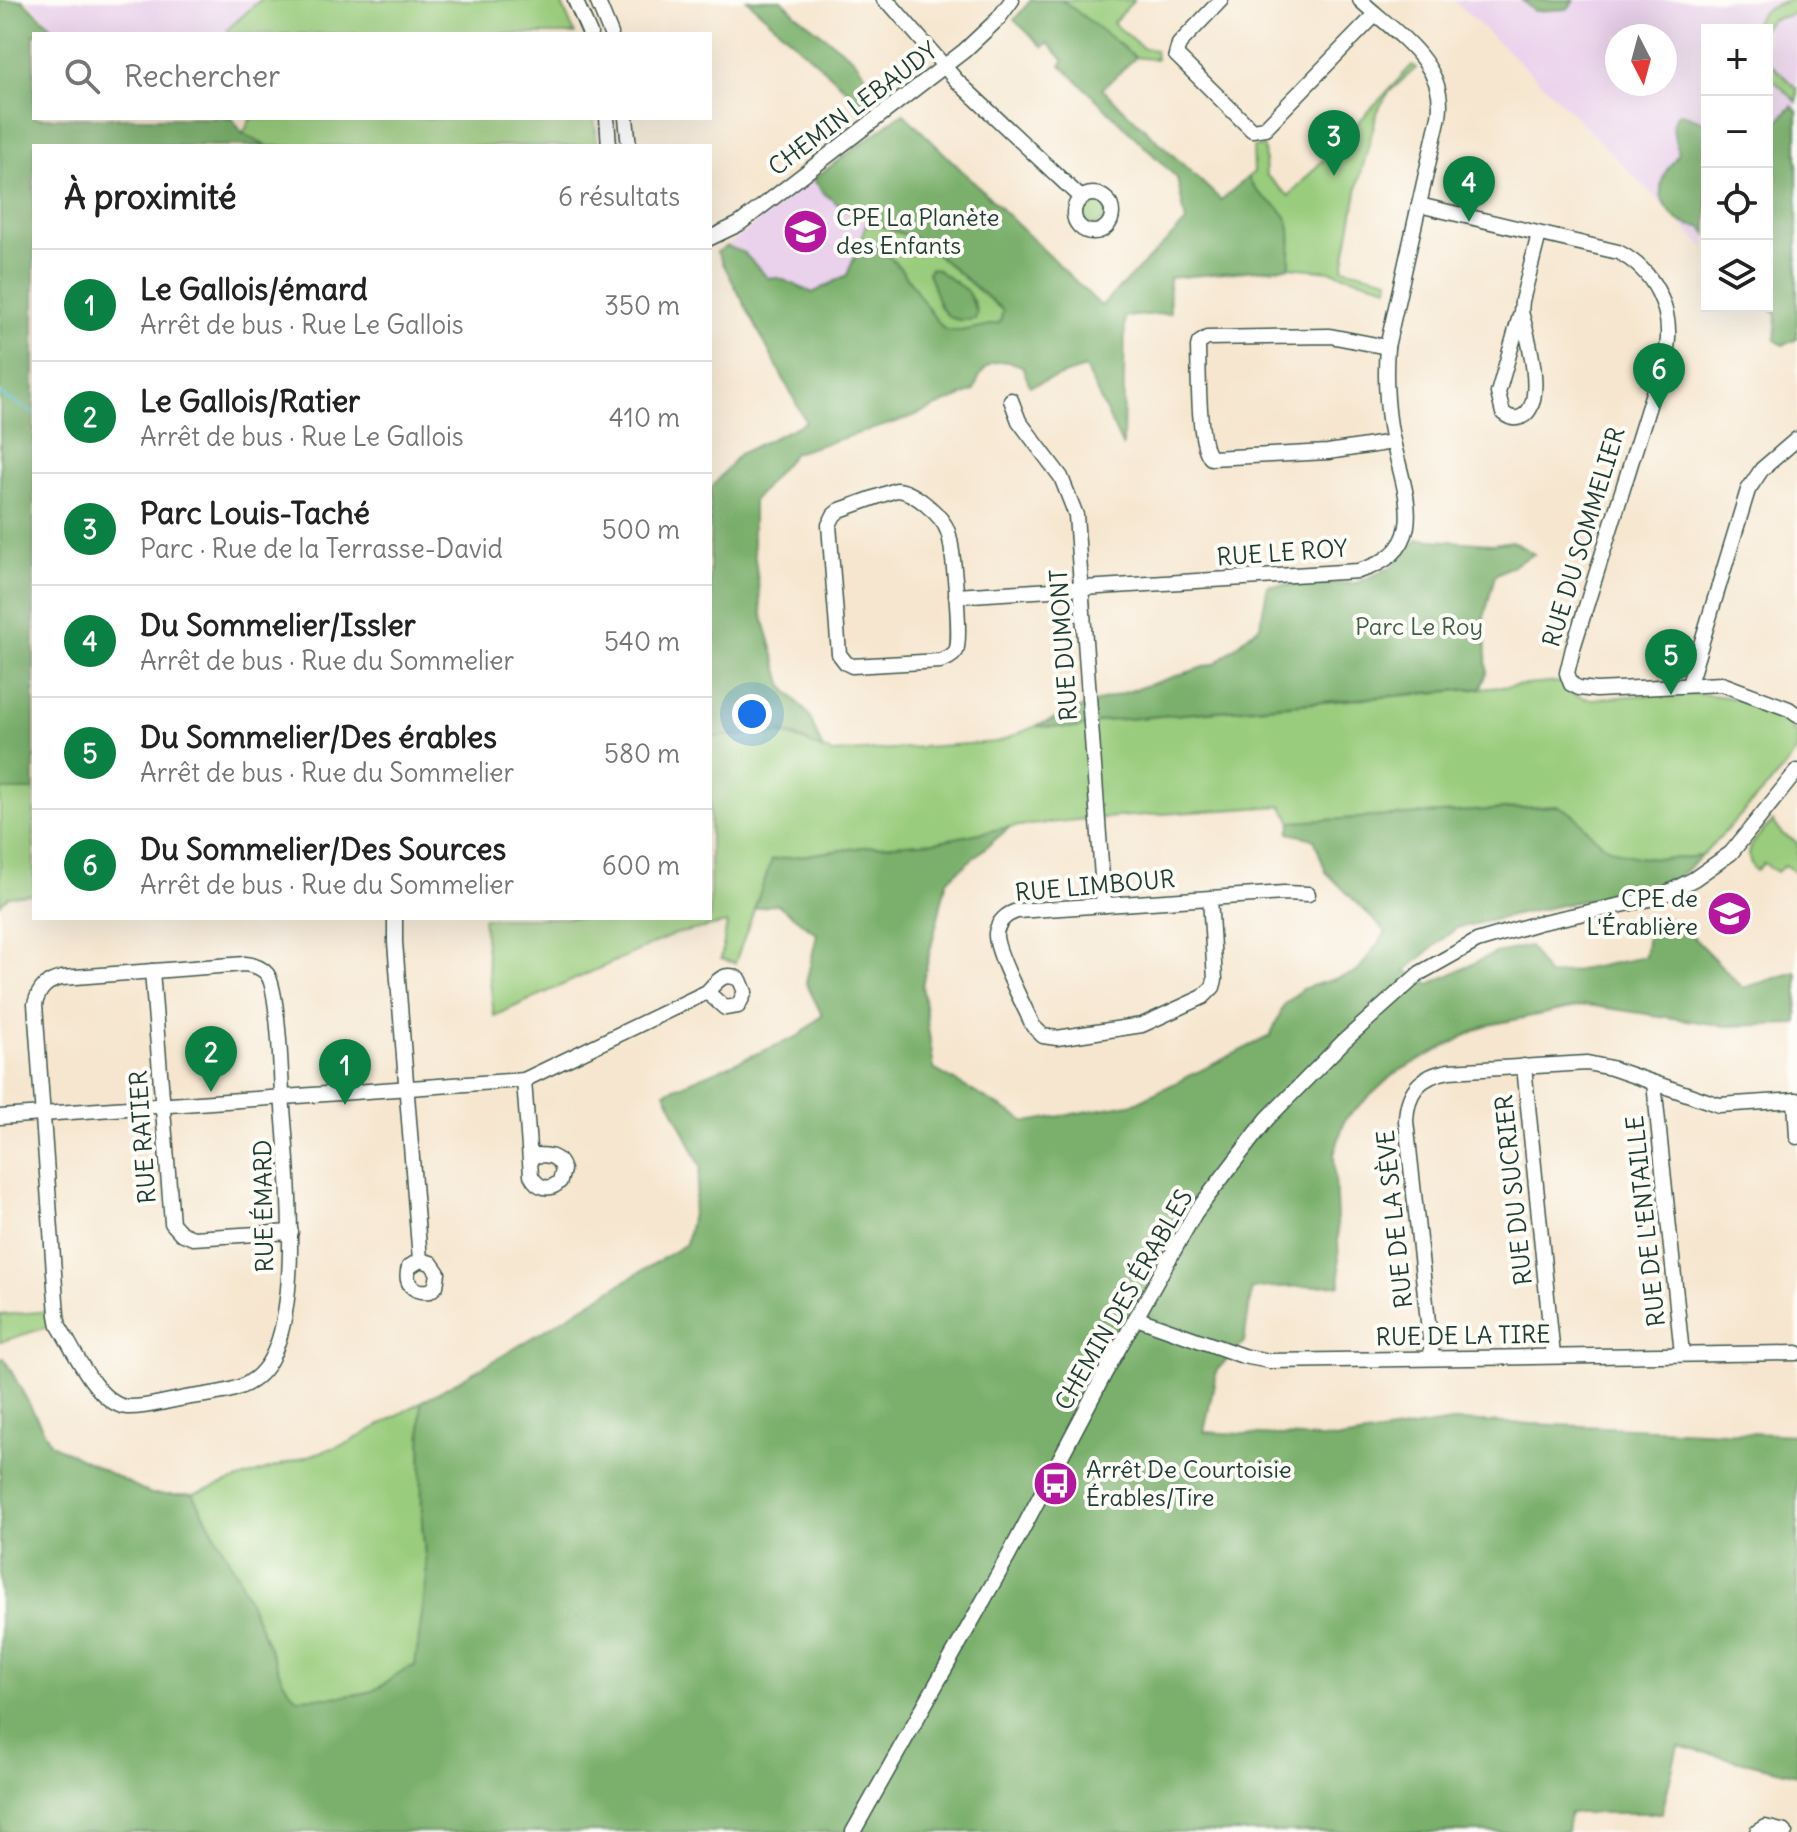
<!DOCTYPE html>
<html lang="fr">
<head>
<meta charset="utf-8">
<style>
  body { margin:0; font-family:Delius,sans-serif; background:#f2f2f2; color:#222 }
  .controls { position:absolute; right:24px; top:24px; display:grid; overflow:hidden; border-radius:0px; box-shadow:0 8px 32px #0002 }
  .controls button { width:72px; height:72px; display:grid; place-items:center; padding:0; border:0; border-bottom:2px solid #e0e0e0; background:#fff; color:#222; font:40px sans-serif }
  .compass { position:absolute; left:1605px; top:24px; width:72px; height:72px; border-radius:50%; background:#fff; box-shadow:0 8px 32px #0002; rotate:174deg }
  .you { position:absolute; left:752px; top:714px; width:28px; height:28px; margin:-20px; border:6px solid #fff; border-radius:50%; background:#1a73e8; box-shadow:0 0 0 12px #1a73e833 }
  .badge { display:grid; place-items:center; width:52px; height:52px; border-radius:50%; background:#0b8043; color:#fff; font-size:26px; font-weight:700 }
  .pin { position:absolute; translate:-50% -66px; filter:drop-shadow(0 2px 4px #0008) }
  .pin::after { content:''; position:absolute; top:42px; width:28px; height:24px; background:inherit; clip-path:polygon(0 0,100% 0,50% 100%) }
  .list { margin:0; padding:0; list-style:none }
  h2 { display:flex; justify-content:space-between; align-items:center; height:104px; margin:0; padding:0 32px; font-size:34px }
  h2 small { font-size:26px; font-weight:400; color:#767676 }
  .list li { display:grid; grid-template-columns:52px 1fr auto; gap:24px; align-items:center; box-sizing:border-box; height:112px; padding:0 32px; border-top:2px solid #e0e0e0 }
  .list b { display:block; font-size:30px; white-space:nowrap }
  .list p { margin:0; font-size:26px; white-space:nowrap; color:#767676 }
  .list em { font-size:26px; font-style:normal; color:#767676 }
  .icon { flex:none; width:44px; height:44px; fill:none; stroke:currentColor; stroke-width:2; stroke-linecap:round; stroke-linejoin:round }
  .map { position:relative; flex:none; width:1797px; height:1832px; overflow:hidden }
  .search { position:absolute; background:#fff; box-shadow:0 8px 32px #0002; left:32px; top:32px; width:680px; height:88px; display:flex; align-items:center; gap:20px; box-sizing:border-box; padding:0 28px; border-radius:0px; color:#767676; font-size:30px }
  .panel { position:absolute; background:#fff; box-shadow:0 8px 32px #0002; left:32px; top:144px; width:680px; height:776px; border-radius:0px }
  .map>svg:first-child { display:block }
  .built { fill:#ead1ec; fill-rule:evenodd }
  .green { fill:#99cc7c; stroke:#5c8458; stroke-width:2; fill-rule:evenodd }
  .forest { fill:#7ab06c; stroke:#4c7650; stroke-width:2 }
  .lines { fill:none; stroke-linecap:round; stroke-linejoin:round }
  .stream { stroke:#52bfca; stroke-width:3 }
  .minor-casing { stroke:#3f564b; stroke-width:17 }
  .minor { stroke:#fff; stroke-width:14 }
  .labels { text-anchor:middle; stroke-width:8; stroke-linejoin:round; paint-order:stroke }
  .street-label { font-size:24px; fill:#1f3d34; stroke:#fdfcf7 }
  .poi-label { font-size:24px; fill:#1f3d34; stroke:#fdfcf7; text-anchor:start }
  .park-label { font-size:24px; fill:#3e6146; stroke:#fdfcf7 }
</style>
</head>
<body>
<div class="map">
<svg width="1797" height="1832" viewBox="0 0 1797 1832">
  <rect width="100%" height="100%" fill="#fdfcf7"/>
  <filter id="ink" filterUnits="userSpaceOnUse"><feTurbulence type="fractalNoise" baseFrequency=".0125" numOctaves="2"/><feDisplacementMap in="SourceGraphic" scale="16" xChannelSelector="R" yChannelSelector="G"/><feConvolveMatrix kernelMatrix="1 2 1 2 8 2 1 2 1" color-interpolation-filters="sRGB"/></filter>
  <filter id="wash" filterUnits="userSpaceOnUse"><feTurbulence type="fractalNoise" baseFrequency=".006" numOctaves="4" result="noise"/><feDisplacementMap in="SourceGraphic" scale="32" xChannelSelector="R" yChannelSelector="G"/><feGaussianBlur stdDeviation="1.8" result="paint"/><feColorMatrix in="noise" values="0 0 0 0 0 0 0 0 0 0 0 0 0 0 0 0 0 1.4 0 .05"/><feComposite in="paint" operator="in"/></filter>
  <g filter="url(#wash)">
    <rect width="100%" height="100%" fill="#f6e6cf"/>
    <!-- built -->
    <g class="built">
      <polygon points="27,0 260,0 228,30 230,34 61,34"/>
      <path d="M 1453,0 L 1797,0 L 1797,251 L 1767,270 L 1767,30 L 1707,30 L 1707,250 L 1546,87 ZM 1617,36 L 1665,36 L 1665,84 L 1617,84 Z"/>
      <polygon points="813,179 825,194 845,210 867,221 847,275 813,293 779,278 768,278 744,253 727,246"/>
    </g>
    <!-- green -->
    <g class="green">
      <polygon points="260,0 560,0 575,34 230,34 227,30"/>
      <path d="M 1060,0 L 1134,0 L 1113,23 L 1143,48 L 1155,50 L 1156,59 C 1150,58 1143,59 1137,57 C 1119,53 1081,11 1060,0 Z"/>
      <path d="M 1788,0 L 1797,0 L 1797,13 L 1771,20 L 1762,30 L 1752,30 C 1758,8 1773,8 1788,0 Z"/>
      <polygon points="1767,60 1797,89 1797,102 1767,74"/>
      <path d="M 1412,65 L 1416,68 L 1389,92 L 1378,110 L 1359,181 L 1343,268 L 1389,279 L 1388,287 L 1330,271 L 1290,267 C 1289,254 1293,233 1288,221 C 1280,203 1256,199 1248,177 L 1254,172 L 1253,147 L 1264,147 L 1266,175 L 1289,196 Z"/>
      <polygon points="251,118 594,118 597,146 266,146 243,134"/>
      <circle cx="1093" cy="212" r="13"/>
      <path d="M 867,221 L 920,241 L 1003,311 L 1000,323 L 961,331 L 945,330 C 914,298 907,256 861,242 ZM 936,269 C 951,281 982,294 975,319 L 938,305 L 938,294 L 928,273 Z"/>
      <path d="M 1560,682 C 1568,694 1576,697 1591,699 C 1658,695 1737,681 1794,725 L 1792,731 L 1797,733 L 1797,750 L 1782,771 L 1702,856 C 1670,859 1633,863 1604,845 C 1586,833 1579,813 1557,806 L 1292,822 L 1282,806 L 1087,819 L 1010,827 L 935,842 L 863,847 L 772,860 L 735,963 L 721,959 L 727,923 L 675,934 L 494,1016 L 483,918 L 710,918 L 710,737 L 781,733 L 833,753 L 998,742 L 1036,726 L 1077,728 L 1103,721 Z"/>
      <polygon points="0,790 34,790 34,894 9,896 0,904"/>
      <path d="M 1773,821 L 1782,834 L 1797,842 L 1797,873 L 1784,865 L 1777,872 L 1764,863 L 1756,871 C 1738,852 1759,835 1773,821 Z"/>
      <polygon points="52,1311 54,1325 0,1342 0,1315"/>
      <path d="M 421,1402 L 422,1523 L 427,1577 L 416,1666 C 398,1669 388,1685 372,1691 C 349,1698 320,1697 296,1698 L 283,1681 L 238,1576 L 193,1494 L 348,1443 Z"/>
    </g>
    <!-- forest -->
    <g class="forest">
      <polygon points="0,0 22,0 60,34 34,34 34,118 232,118 243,134 266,146 34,146 34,790 0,790"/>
      <polygon points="747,0 782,0 796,14 854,59 880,95 865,106"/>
      <path d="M 1031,0 L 1060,0 L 1066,3 L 1136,57 L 1102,89 L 1221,200 L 1248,177 C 1256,199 1280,202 1288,221 C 1293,233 1289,254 1290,267 L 1169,278 L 1170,313 L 1125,317 L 1123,447 L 1085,368 L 1030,386 L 1022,366 C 995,355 982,364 974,391 L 906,419 L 794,453 L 753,501 L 753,542 L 762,614 L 783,686 L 809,715 L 823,750 L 794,736 L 781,733 L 710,737 L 710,666 L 715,634 L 710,625 L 710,489 L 739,454 L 806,422 L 717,252 L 727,246 L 744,253 L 768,278 L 779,278 L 813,293 L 847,275 L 861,242 C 907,256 914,298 945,330 L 961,331 L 1000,323 L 1003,310 L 921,241 L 845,210 L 825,194 L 813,179 L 903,113 L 1101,306 L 1186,222 L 1177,178 L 1061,65 L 1064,61 L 1048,43 L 1043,47 L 1014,20 Z"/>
      <polygon points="1522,0 1574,0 1568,9 1534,11"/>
      <polygon points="1792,106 1797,111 1797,339 1783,345 1775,340 1777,314 1767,306 1767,123 1777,122"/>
      <path d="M 1679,113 L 1707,123 L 1707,234 L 1702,227 C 1675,226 1653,203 1664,175 C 1667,168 1674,161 1678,154 C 1676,140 1668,123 1679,113 Z"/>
      <path d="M 930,268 L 936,269 L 967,291 L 977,312 L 975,319 C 937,326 940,299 928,273 Z"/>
      <polygon points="1418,539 1493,544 1512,541 1534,554 1495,575 1484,618 1487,672 1481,688 1103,721 1077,728 1036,726 1102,700 1216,663 1260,626 1268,585 1356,583 1392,567"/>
      <path d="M 1557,806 C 1579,813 1586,833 1604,845 C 1633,863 1670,859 1702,856 L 1677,878 L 1649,892 L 1580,901 L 1456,928 L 1405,971 L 1430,984 L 1496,953 L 1529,946 L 1548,976 L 1645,957 L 1649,924 L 1668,918 L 1686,930 L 1743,988 L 1795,972 L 1797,974 L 1797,1024 L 1726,1026 L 1587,1005 L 1484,1026 L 1395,1073 L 1345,1119 L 1334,1155 L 1340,1285 L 1252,1288 L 1244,1342 L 1217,1370 L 1204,1432 L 1340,1439 L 1458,1421 L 1797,1435 L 1797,1775 L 1678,1746 L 1662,1813 L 1570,1813 L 1567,1832 L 0,1832 L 0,1359 L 4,1358 L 51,1444 L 151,1494 L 193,1494 L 238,1576 L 283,1681 L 296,1698 C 320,1697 349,1698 372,1691 C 388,1685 398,1669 415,1666 L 427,1577 L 422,1523 L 421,1402 L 502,1356 L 686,1244 L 701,1167 L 665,1092 L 799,1036 L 822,1015 L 806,983 L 817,934 L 777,904 L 754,909 L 772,860 L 863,847 L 935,842 L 1010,827 L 947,880 L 922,985 L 934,1069 L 1027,1122 L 1135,1103 L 1270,1036 L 1284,1005 L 1302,989 L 1357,972 L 1386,932 L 1326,872 L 1314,839 L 1289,833 L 1292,822 Z"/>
    </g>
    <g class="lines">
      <!-- stream -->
      <polyline class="stream" points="0,394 34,413"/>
    </g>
  </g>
  <g filter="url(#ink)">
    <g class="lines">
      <defs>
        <g id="minor">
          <polyline points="575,0 590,34"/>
          <polyline points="597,0 611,34"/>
          <polyline points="884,0 893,7 957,81 1081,198"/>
          <polyline points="1221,0 1179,44 1176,55 1252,130 1265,128 1375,15"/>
          <polyline points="607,118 609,146"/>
          <polyline points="626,118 629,146"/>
          <circle cx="1093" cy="213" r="19"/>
          <path d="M 1419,205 L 1618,252 C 1654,270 1673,309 1667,348 L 1573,648 L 1567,673 L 1571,684 L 1579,688 L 1596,690 L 1722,684 L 1789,709 L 1797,715"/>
          <polyline points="710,238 739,224 964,51 998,19 1012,0"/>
          <path d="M 1521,312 C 1527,333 1548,405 1521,417 C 1514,420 1508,417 1503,413 L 1498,393 L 1521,312 L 1522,301 L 1539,234"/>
          <path d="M 1387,347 L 1330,336 L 1207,338 L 1199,343 L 1198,347 C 1199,368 1197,446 1211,458 L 1328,452 L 1393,442"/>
          <polyline points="1011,400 1019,421 1061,477 1076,515 1104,905"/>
          <path d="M 896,490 C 913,490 943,516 948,532 C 953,546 962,639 956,651 C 952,657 946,659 940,661 L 852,666 L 846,663 L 839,654 L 829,525 L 834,515 L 840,510 Z"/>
          <path d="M 956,596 L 1358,571 C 1439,549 1399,483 1390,426 C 1386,400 1385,373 1387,347 L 1439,116 C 1448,64 1394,32 1360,0"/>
          <polyline points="1689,684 1748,490 1762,469 1797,439"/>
          <path d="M 1210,898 L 1215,980 L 1213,987 L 1203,997 L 1142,1025 L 1057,1038 L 1043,1036 L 1033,1026 C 1025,1007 994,950 996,933 C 998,921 1007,914 1017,911 L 1284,893 L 1308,894"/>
          <path d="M 395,918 L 395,942 L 420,1260 L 409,1267 C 404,1284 413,1293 430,1291 L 436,1286 L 438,1273 L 431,1263 L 420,1260"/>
          <path d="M 245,964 C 254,965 261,967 267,974 C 278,988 281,1072 282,1094 C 286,1157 307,1327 260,1374 C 241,1394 206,1394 180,1399 C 163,1402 144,1408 127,1407 C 97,1404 74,1350 59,1326 L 57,1315 L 35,1004 C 39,988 47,981 62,978 Z"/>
          <polyline points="152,971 172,1223 181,1233 193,1238 291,1232"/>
          <polyline points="1524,1066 1553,1356"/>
          <path d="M 524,1080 L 531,1175 C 537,1188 550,1192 560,1181 L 563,1170 C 558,1153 545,1155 530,1155"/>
          <polyline points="1654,1083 1682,1354"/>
          <polyline points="1795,1100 1797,1137"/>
          <path d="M 0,1117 L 524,1080 L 707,992 L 725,1008 L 738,1006 L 745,992 L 740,980 C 725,970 717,981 707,992"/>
          <polyline points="1136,1318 1243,1356 1270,1361 1797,1353"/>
          <path d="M 1432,1358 L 1406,1121 C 1407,1091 1420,1076 1449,1071 L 1587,1063 L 1611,1068 L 1719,1105 L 1797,1100"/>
          <polyline points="853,1832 1009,1555 1105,1373 1195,1213 1267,1119 1344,1041 1420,973 1477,941 1538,923 1659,897 1694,879 1731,853 1797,771"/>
          <polyline points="1757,1832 1765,1827 1785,1832"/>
        </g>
      </defs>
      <!-- minor casing -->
      <use href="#minor" class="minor-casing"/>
      <!-- minor -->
      <use href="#minor" class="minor"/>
    </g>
  </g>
  <!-- icons -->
  <defs>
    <symbol id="school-disc" viewBox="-11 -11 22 22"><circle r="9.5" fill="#b5179e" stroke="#fdfcf7"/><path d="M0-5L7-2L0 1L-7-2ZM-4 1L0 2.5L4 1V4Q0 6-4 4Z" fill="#fff"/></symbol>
    <symbol id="bus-disc" viewBox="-11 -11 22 22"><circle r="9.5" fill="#b5179e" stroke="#fdfcf7"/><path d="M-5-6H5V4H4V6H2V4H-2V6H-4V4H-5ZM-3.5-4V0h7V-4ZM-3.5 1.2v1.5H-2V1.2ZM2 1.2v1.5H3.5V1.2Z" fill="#fff"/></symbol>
  </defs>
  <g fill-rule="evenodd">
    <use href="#school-disc" x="780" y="206" width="51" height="51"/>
    <use href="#school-disc" x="1704" y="888" width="51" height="51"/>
    <use href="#bus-disc" x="1030" y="1458" width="51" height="51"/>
  </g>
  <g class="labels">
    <!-- street labels -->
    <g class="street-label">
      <text transform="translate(853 109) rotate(-37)" y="8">CHEMIN LEBAUDY</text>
      <text transform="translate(1584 537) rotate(-73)" y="8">RUE DU SOMMELIER</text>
      <text transform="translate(1282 553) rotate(-4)" y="8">RUE LE ROY</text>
      <text transform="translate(1064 645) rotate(-94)" y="8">RUE DUMONT</text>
      <text transform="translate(1095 886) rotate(-5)" y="8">RUE LIMBOUR</text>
      <text transform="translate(143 1137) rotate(-94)" y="8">RUE RATIER</text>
      <text transform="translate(1514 1190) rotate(-96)" y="8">RUE DU SUCRIER</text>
      <text transform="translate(264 1206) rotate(-91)" y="8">RUE ÉMARD</text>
      <text transform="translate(1395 1219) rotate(-96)" y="8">RUE DE LA SÈVE</text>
      <text transform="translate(1646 1221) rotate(-96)" y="8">RUE DE L'ENTAILLE</text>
      <text transform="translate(1124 1300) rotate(-60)" y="8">CHEMIN DES ÉRABLES</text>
      <text transform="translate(1463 1336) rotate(-1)" y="8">RUE DE LA TIRE</text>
    </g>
    <!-- poi labels -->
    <g class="poi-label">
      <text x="836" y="226">CPE La Planète<tspan x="836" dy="28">des Enfants</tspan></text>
      <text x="1698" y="907" text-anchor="end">CPE de<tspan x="1698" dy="28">L'Érablière</tspan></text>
      <text x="1086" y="1478">Arrêt De Courtoisie<tspan x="1086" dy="28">Érables/Tire</tspan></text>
    </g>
    <!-- park labels -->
    <g class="park-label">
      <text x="1419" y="635">Parc Le Roy</text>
    </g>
  </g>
</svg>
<div class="controls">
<button>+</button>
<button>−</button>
<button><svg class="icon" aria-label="locate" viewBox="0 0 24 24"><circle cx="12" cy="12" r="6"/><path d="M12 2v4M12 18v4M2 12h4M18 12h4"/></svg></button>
<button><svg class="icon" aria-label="layers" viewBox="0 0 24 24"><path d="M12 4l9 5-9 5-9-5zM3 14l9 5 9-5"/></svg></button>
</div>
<svg class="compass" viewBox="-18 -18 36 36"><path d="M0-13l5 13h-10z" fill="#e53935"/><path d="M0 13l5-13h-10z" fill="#767676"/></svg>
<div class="you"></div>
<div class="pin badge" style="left:345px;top:1105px">1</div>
<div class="pin badge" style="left:211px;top:1092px">2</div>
<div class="pin badge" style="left:1334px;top:176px">3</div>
<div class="pin badge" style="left:1469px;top:222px">4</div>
<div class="pin badge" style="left:1671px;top:695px">5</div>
<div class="pin badge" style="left:1659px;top:409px">6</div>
<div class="search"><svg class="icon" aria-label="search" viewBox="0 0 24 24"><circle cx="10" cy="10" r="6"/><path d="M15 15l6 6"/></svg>Rechercher</div>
<section class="panel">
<h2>À proximité<small>6 résultats</small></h2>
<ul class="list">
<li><span class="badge">1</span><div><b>Le Gallois/émard</b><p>Arrêt de bus · Rue Le Gallois</p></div><em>350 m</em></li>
<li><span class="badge">2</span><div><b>Le Gallois/Ratier</b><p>Arrêt de bus · Rue Le Gallois</p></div><em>410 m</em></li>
<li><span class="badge">3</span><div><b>Parc Louis-Taché</b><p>Parc · Rue de la Terrasse-David</p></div><em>500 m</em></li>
<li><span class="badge">4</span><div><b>Du Sommelier/Issler</b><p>Arrêt de bus · Rue du Sommelier</p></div><em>540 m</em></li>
<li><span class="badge">5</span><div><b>Du Sommelier/Des érables</b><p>Arrêt de bus · Rue du Sommelier</p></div><em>580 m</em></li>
<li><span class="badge">6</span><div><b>Du Sommelier/Des Sources</b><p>Arrêt de bus · Rue du Sommelier</p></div><em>600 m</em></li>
</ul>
</section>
</div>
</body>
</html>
